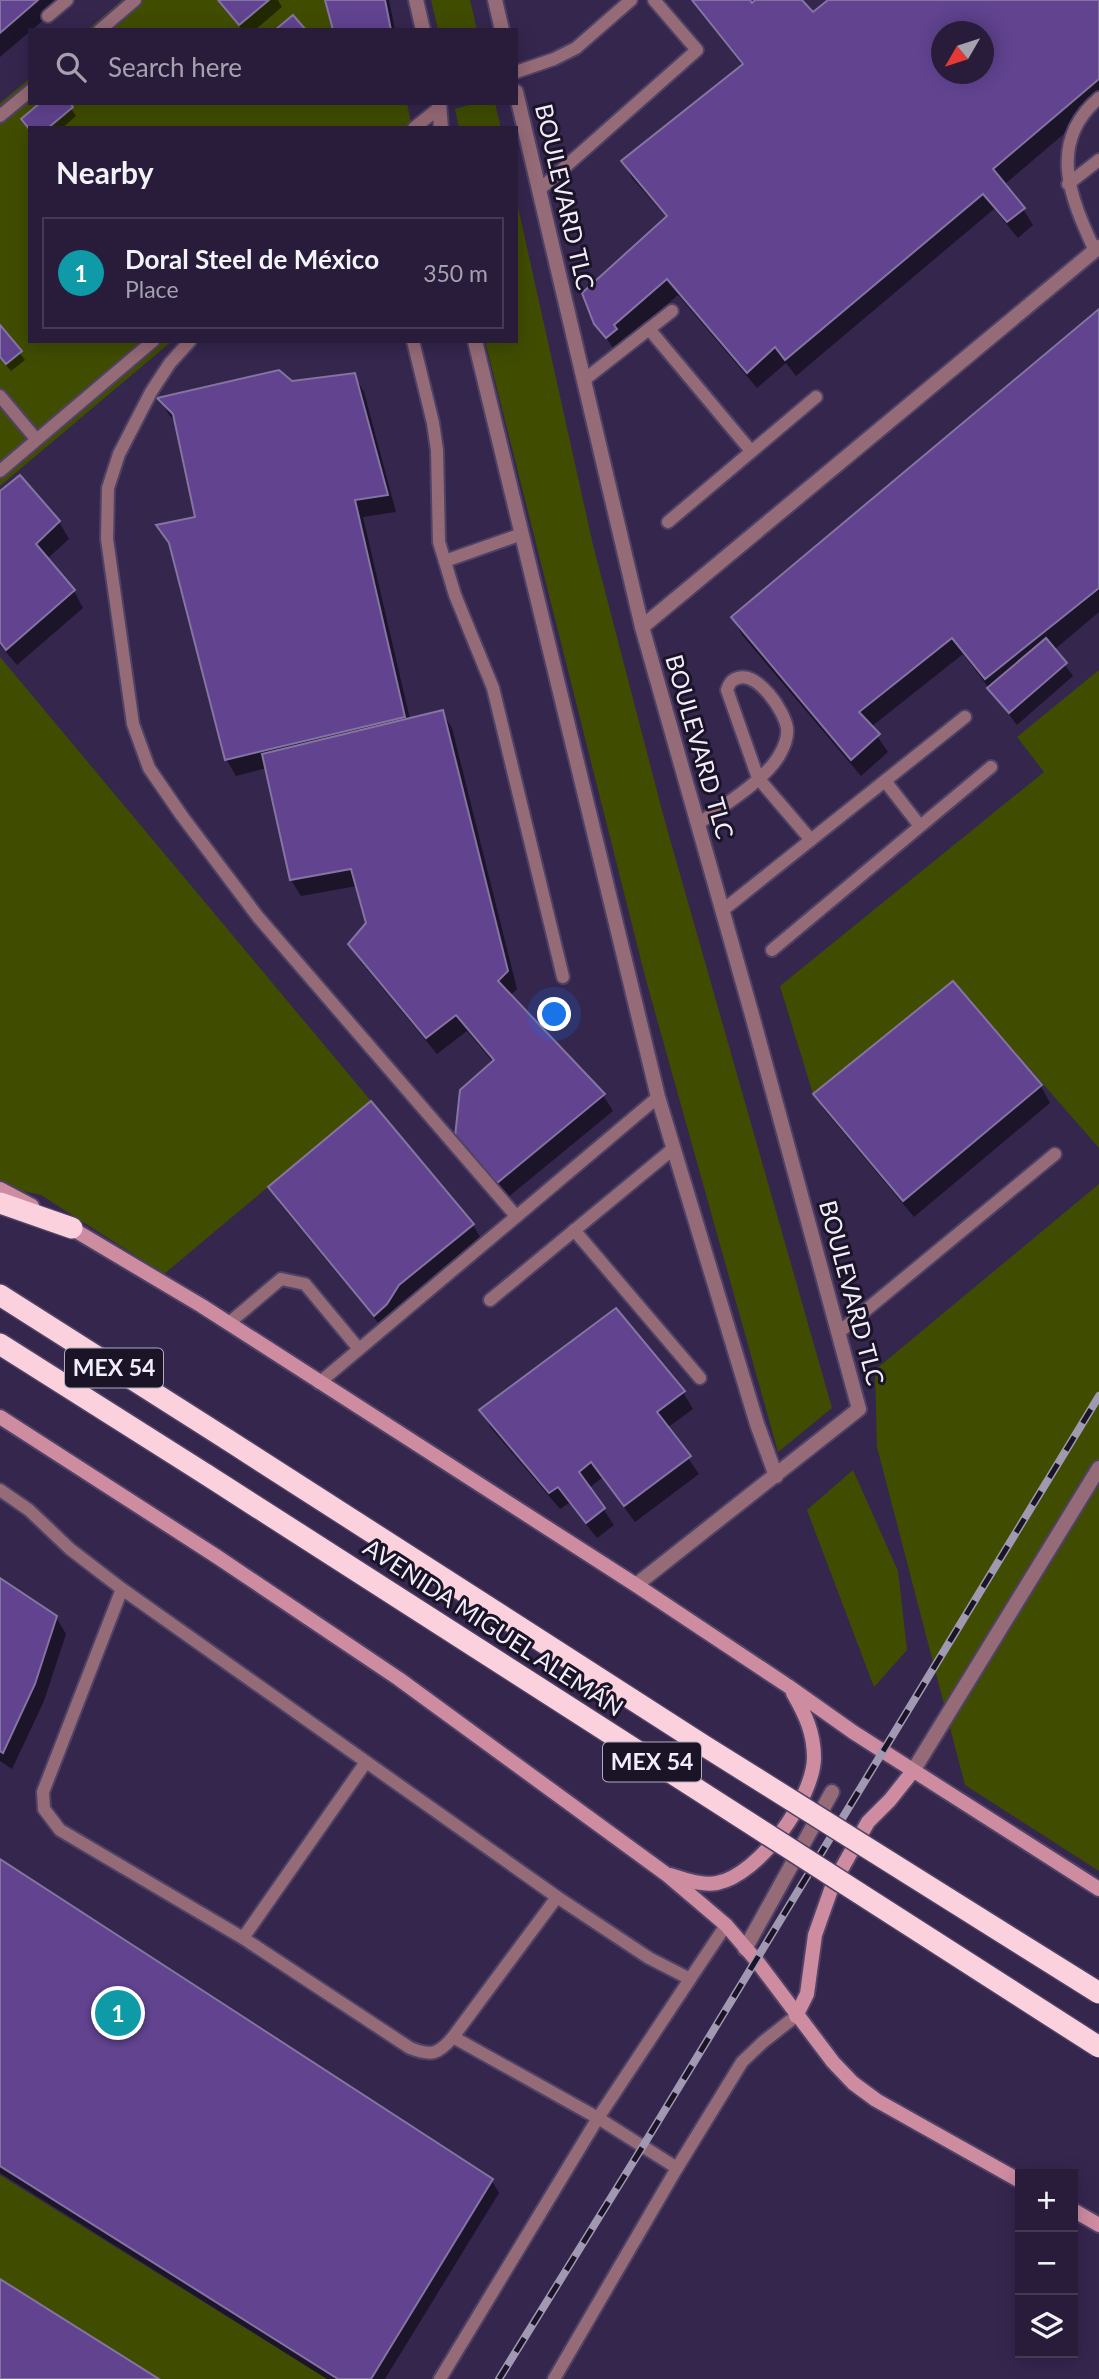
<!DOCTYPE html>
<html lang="en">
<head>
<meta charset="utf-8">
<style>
  body { margin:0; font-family:Lato,sans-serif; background:#342945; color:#f1f3f6 }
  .controls { position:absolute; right:21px; bottom:21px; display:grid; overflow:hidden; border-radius:0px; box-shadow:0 4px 18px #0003 }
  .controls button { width:63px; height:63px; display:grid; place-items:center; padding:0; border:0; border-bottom:2px solid #443a54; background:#281c3a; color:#f1f3f6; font:35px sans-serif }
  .compass { position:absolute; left:931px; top:21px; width:63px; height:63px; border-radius:50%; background:#281c3a; box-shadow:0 4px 18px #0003; rotate:231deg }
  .you { position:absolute; left:555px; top:1015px; width:24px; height:24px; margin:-18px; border:5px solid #fff; border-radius:50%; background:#1a73e8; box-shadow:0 0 0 10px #1a73e833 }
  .badge { display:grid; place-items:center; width:46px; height:46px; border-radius:50%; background:#aac718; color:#fff; font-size:23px; font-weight:700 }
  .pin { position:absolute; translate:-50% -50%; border:4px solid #fff; box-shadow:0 2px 7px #0006 }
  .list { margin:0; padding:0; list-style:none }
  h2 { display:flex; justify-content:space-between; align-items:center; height:91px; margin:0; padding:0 28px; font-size:30px }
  h2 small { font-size:23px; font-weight:400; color:#a5a1af }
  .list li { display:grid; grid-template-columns:46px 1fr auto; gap:21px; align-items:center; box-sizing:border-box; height:112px; margin:0 14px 14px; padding:0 14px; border:2px solid #443a54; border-radius:0px }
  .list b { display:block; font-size:26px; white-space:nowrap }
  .list p { margin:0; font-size:23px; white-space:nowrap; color:#a5a1af }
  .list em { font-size:23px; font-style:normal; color:#a5a1af }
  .icon { flex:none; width:38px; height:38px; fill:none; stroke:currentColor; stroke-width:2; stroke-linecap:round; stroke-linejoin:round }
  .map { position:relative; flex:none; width:1099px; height:2379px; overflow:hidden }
  .search { position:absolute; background:#281c3a; box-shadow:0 4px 18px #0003; left:28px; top:28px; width:490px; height:77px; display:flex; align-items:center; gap:18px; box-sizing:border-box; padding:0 24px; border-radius:0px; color:#a5a1af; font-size:26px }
  .panel { position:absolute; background:#281c3a; box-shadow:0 4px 18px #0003; left:28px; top:126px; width:490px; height:217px; border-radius:0px }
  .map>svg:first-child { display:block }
  .green { fill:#404d00 }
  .shadow { fill:#0007; fill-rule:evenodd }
  .building { fill:#614390; stroke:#8474a2; stroke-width:2; fill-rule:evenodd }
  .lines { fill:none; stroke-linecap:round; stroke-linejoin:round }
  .lane-casing { stroke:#4f4266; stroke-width:16 }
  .street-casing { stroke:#4f4266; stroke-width:18 }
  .secondary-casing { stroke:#4f4266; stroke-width:18 }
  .highway-casing { stroke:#4f4266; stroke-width:24 }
  .lane { stroke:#956b77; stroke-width:12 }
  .street { stroke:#956b77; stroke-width:14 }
  .secondary { stroke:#ce8ca0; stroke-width:14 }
  .highway { stroke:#fbd1dd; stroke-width:21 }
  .rail-casing { stroke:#a198b2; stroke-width:8 }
  .rail { stroke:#1a1426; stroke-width:5; stroke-dasharray:16; stroke-linecap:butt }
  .highway-bridge-casing { stroke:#4f4266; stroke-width:24; stroke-linecap:butt }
  .highway-bridge { stroke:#fbd1dd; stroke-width:21 }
  .labels { text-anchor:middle; stroke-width:6; stroke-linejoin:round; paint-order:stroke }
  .shield { fill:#1a1426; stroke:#b0acbc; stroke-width:2 }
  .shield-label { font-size:23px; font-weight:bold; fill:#f1edfc }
  .street-label { font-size:24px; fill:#f1edfc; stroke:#1a1426 }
</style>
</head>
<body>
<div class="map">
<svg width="1099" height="2379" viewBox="0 0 1099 2379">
  <rect width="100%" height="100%" fill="#35264e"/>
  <!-- green -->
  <g class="green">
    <polygon points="122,0 385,0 391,30 87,30"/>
    <polygon points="431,0 470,0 477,30 438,30"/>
    <polygon points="30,78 30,103 407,103 412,128 30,128 30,341 172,341 0,486 0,103"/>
    <polygon points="476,103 495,103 501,128 459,128 455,109"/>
    <polygon points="516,198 593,545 664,818 832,1408 778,1452 646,980 485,341 516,341"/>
    <polygon points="0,657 371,1101 164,1274 41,1195 0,1186"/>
    <polygon points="1099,670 1099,1148 953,981 813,1094 780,986 1044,772 1017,737"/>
    <polygon points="1099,1184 1099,1871 965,1785 877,1447 875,1370"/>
    <polygon points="853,1470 898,1571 907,1650 874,1687 807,1510"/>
    <polygon points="0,2175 327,2379 0,2379"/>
  </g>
  <!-- shadow -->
  <g class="shadow">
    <polygon points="0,0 67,0 0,57"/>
    <polygon points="217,0 278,0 282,7 255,30 242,30"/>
    <polygon points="327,0 389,0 395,30 334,30"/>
    <path d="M 692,0 L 747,0 L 752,5 L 758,0 L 800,0 L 813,15 L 831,0 L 1099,0 L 1099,104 L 1004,185 L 1023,209 L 1033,225 L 1018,238 L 994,209 L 796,376 L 786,363 L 757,388 L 678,295 L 623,342 L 617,354 L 596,323 L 667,218 L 632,178 L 623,162 L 743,66 ZM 942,32 L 984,32 L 984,74 L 942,74 Z"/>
    <polygon points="67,103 76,116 62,128 30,128 30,130 23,120"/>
    <polygon points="1099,311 1099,612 1054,650 1073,676 1017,725 963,654 871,727 888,752 861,776 742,635 733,618"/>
    <polygon points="0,328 25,360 11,371 0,358"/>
    <polygon points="354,375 364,392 396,512 363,517 410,719 442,712 452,728 517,989 510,996 603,1095 613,1111 507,1198 467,1154 493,1062 467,1031 437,1054 360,961 350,944 368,924 357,886 301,896 291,880 267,768 236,776 226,759 172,549 158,527 198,519 177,423 169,415 160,399"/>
    <polygon points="0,494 59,522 69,539 47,559 74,591 83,608 17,665 0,645"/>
    <polygon points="953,983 1041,1086 1050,1103 914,1217 825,1111 815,1095"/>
    <polygon points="371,1103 473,1225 483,1242 385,1331 280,1204 270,1187"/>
    <polygon points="683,1392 693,1409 667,1428 699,1474 635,1522 602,1478 589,1488 614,1525 597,1538 569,1503 560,1509 491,1428 481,1411"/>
    <polygon points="0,1580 56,1617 66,1634 44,1701 12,1769 0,1761"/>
    <polygon points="0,1862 492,2181 499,2193 385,2379 327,2379 0,2173"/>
  </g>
  <!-- building -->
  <g class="building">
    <polygon points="0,0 38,0 0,33"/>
    <polygon points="218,0 269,0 239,25"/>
    <polygon points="325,0 385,0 391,30 333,30"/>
    <path d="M 692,0 L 750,0 L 752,3 L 755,0 L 802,0 L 813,12 L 828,0 L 1099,0 L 1099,79 L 993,169 L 1025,208 L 1007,222 L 983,194 L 785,360 L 775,347 L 747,373 L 667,279 L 614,325 L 617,329 L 606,338 L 594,324 L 582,293 L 667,216 L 621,161 L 743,64 ZM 942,32 L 984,32 L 984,74 L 942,74 Z"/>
    <polygon points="293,15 306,30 275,30"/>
    <polygon points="40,103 70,103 73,107 48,128 30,128 30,130 21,119"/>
    <polygon points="1099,309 1099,588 985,679 952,638 859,712 880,734 851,760 731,617"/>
    <polygon points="0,325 22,351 6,364 0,357"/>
    <polygon points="279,370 292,381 355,373 388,495 355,500 405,717 225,760 169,543 156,525 195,517 173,414 157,398"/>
    <polygon points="20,475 60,521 36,544 75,590 6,650 0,642 0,491"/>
    <polygon points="1046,638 1067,663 1009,713 987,688"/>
    <polygon points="443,710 508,971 498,981 605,1094 497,1183 455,1137 460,1090 494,1060 456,1015 426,1038 348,944 366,923 351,869 290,880 262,754"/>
    <polygon points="953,981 1042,1085 903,1201 813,1094"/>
    <polygon points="371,1101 474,1224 399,1285 387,1304 374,1316 268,1187"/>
    <polygon points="616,1308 685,1391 657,1412 691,1456 624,1506 591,1462 579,1472 605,1508 586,1523 558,1487 549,1493 479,1410"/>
    <polygon points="0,1578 57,1616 35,1684 3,1753 0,1751"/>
    <polygon points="0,1859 493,2179 371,2379 338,2379 0,2166"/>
    <polygon points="0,2279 159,2379 0,2379"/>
  </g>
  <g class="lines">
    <defs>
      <g id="lane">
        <polyline points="48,16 67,0"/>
        <polyline points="100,30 135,0"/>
        <polyline points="516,72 554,59 576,48 631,0"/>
        <polyline points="0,116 30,91"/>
        <polyline points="414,128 439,108"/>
        <polyline points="1068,184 1099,160"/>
        <polyline points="539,190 697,50 654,0"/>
        <path d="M 1095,251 C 1071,199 1046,143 1099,98"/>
        <polyline points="649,329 751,451"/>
        <polyline points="190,341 170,363 151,392 119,454 108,488 107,539 133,724 149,768 182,816 258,917 516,1216"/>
        <polyline points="413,341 433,423 437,450 439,542 455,595 493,688 563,977"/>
        <polyline points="584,380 672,311"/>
        <polyline points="0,396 36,439"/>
        <polyline points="0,471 153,341"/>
        <polyline points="668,522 816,397"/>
        <polyline points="445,561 522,534"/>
        <polyline points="885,781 920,826"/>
        <path d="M 698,824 C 721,807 767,779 780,754 C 784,747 788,736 787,728 C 784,710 758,672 738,678 C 731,680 729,684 727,690 L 758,778 L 811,840"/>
        <polyline points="723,910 965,717"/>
        <polyline points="772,950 991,767"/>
        <polyline points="574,1230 700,1378"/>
        <polyline points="490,1300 674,1148"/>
        <polyline points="229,1323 281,1279 305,1284 359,1349"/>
        <polyline points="838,1333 1055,1154"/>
        <polyline points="319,1383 658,1097"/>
        <polyline points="0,1490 29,1510 70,1549 122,1589 557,1897 649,1958 690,1979 726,1925"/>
        <path d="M 122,1589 L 43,1792 L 44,1809 L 60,1830 L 243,1938 L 410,2048 C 431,2056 438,2055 453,2037 L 557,1897"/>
        <polyline points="243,1938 366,1762"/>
        <polyline points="453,2037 598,2118 677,2168"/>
        <polyline points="440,2379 598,2118 690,1979"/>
        <polyline points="554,2379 677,2168 742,2062 763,2042 796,2016"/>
      </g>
      <g id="street">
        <polyline points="416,0 423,30"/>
        <polyline points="495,0 502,30"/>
        <polyline points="516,92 642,627 752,1015 859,1409 636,1585"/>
        <polyline points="439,103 441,128"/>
        <polyline points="475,341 658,1097 757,1424 776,1476"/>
        <polyline points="642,627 1099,247"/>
        <polyline points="913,1771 1099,1468"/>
        <polyline points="745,1949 832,1792"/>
      </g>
      <g id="secondary">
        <polyline points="0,1189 32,1206"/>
        <polyline points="66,1225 202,1306 636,1585 788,1686 853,1732 1099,1889"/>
        <polyline points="0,1417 216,1556 399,1679 666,1874 726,1925 756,1960 833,2062 853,2083 876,2100 1020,2181"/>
        <path d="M 670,1875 C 685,1879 701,1886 717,1883 C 759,1875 813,1799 814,1758 C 814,1732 805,1714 793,1693"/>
        <polyline points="796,2016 807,1994 815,1935 833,1884 868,1822 890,1800 913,1771"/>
        <polyline points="1073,2210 1099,2225"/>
      </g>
      <g id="highway">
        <polyline points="0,1203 72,1228"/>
        <polyline points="0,1295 228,1440"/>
        <polyline points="0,1344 207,1475"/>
      </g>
    </defs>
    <!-- lane casing -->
    <use href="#lane" class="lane-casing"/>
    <!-- street casing -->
    <use href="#street" class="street-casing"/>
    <!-- secondary casing -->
    <use href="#secondary" class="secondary-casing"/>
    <!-- highway casing -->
    <use href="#highway" class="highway-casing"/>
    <!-- lane -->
    <use href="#lane" class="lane"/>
    <!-- street -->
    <use href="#street" class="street"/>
    <!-- secondary -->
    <use href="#secondary" class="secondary"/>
    <!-- highway -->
    <use href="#highway" class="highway"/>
    <defs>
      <polyline id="rail" points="499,2379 643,2146 1099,1396"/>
    </defs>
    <!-- rail casing -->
    <use href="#rail" class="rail-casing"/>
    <!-- rail -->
    <use href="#rail" class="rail"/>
    <defs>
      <g id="highway-bridge">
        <polyline points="228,1440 703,1745 1099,1993"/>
        <polyline points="207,1475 1099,2047"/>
      </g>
    </defs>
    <!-- highway-bridge casing -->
    <use href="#highway-bridge" class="highway-bridge-casing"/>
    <!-- highway-bridge -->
    <use href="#highway-bridge" class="highway-bridge"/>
  </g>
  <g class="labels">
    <!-- shield labels -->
    <g class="shield">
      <rect x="65" y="1348.5" width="98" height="39" rx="5"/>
      <rect x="603" y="1742.5" width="98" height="39" rx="5"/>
    </g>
    <g class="shield-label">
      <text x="114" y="1376">MEX 54</text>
      <text x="652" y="1770">MEX 54</text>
    </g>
    <!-- street labels -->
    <g class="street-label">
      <text transform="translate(564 197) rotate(77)" y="8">BOULEVARD TLC</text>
      <text transform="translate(699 747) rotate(74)" y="8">BOULEVARD TLC</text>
      <text transform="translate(851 1293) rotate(75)" y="8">BOULEVARD TLC</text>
      <text transform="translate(493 1628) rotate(33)" y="8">AVENIDA MIGUEL ALEMÁN</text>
    </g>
  </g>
</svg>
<div class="controls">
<button>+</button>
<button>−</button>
<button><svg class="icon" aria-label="layers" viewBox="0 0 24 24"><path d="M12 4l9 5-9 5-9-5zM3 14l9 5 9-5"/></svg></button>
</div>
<svg class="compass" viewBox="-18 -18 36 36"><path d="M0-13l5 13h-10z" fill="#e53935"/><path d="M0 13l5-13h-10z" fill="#a5a1af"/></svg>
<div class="you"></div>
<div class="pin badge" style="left:118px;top:2013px;background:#0f9aa8">1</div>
<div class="search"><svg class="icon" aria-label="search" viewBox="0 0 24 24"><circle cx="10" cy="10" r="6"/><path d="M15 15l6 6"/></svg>Search here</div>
<section class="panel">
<h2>Nearby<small></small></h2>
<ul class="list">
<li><span class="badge" style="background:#0f9aa8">1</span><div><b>Doral Steel de México</b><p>Place</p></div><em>350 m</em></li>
</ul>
</section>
</div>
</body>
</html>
